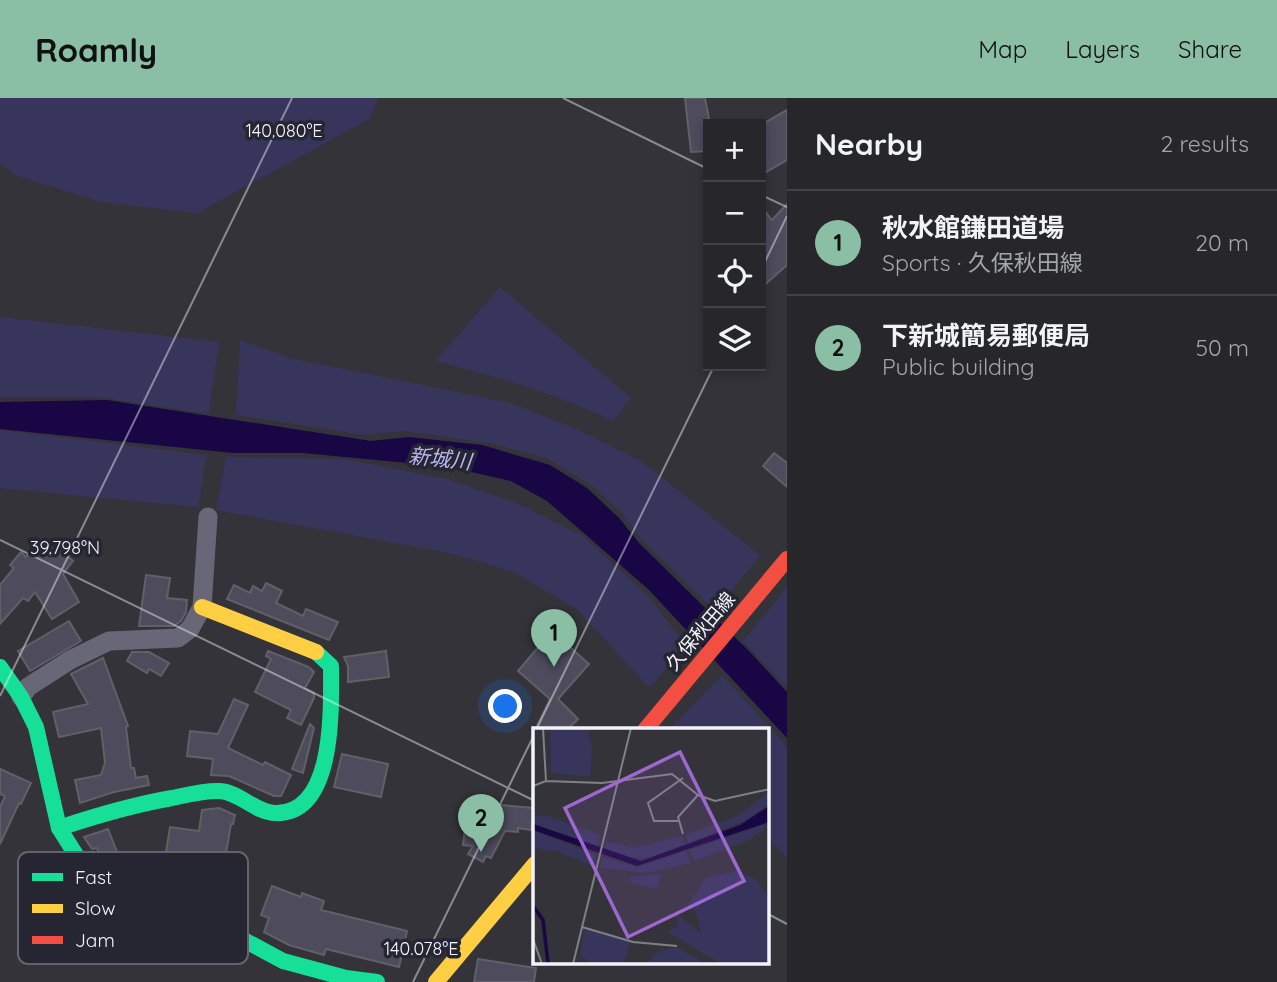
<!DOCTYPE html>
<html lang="en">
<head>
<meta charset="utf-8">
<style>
  body { margin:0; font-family:Quicksand,"Noto Sans JP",sans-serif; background:#323237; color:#f1f3f6 }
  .controls { position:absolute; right:21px; top:21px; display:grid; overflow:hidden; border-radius:0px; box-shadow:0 4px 10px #0003 }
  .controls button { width:63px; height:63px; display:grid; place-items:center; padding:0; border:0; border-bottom:2px solid #424347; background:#26262b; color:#f1f3f6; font:35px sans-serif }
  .you { position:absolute; left:506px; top:609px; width:24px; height:24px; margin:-18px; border:5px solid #fff; border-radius:50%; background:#1a73e8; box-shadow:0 0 0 10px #1a73e833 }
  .badge { display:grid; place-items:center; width:46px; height:46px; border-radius:50%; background:#8abfa5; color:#111; font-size:23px; font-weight:700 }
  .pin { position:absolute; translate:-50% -58px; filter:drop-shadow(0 2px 4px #0008) }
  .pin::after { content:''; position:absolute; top:37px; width:24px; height:21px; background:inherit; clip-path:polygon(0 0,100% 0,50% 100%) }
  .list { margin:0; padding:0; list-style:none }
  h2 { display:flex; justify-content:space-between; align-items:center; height:91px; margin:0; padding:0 28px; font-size:30px }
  h2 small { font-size:23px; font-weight:400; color:#a4a5a9 }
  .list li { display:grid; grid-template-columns:46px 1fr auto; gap:21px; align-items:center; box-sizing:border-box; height:105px; padding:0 28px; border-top:2px solid #424347 }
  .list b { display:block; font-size:26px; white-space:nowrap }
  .list p { margin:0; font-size:23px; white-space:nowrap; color:#a4a5a9 }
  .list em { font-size:23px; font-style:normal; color:#a4a5a9 }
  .icon { flex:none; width:38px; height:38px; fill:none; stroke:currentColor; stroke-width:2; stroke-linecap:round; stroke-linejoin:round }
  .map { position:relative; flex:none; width:787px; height:884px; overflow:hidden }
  header { display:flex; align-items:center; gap:42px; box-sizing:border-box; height:98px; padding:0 35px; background:#8abfa5; color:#111 }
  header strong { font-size:33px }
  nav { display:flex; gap:38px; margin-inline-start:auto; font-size:24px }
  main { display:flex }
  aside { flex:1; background:#26262b }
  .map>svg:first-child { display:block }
  .green { fill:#37355c }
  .water { fill:#190644 }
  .building { fill:#4d4b5c; stroke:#606066; stroke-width:2 }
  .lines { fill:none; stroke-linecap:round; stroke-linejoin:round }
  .street { stroke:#686777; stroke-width:19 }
  .fast { stroke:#16e098; stroke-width:16 }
  .slow { stroke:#ffcf43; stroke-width:16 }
  .jam { stroke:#f24e42; stroke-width:16 }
  .ticks { fill:none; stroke:#f3f3fc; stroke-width:2; stroke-opacity:0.45 }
  .labels { text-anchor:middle; stroke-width:7; stroke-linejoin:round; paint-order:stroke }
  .street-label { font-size:19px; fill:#f3f3fc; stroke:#262632 }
  .water-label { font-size:21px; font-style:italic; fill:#b9b7f5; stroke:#262632 }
  .inset-river { fill:none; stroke:#190644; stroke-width:3.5 }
  .inset-road { fill:none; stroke:#808087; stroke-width:2 }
  .view { fill:#9f68d1; fill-opacity:0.15; stroke:#9f68d1; stroke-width:3.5 }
  .inset-edge { fill:none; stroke:#f3f3fc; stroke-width:3.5 }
  .key { fill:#262632; stroke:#64646f; stroke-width:2 }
  .key-label { font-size:19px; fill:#f3f3fc }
  .ticks-label { font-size:18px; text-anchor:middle; fill:#f3f3fc; stroke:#262632; stroke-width:7; stroke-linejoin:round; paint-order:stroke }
</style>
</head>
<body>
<header>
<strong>Roamly</strong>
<nav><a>Map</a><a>Layers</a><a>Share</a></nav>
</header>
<main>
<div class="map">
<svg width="787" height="884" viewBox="0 0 787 884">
  <rect width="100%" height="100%" fill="#333339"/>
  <!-- green -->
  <g class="green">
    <polygon points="0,0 378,0 371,20 197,115 101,104 15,77 0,65"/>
    <path d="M 500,189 L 631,300 L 613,323 C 555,295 498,279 436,263 Z"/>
    <polygon points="0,219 219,244 209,316 98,299 0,299"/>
    <polygon points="240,242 294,261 511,305 576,331 642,364 760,457 715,513 643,443 621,414 591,387 548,361 494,346 404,333 363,337 236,317"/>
    <polygon points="0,332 207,357 198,409 0,390"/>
    <polygon points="226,359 344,361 447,381 516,405 583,438 647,497 685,546 650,590 576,511 514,474 454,456 216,412"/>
    <polygon points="787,489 787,590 743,543"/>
    <polygon points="722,577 787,649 787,760 768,739 768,632 668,632"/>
  </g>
  <!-- water -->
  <polygon class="water" points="107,302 371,343 409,339 482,347 550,367 587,390 619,420 640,446 750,554 787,594 787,640 648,491 547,403 511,383 449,369 303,355 233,355 0,331 0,304"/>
  <!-- building -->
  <g class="building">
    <polygon points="685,0 705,0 710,26 708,26 708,53 691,54"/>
    <polygon points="787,12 787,62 761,77 761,27"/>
    <polygon points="787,106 787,167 761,190 761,108 772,122"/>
    <polygon points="774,355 787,365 787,389 763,368"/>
    <polygon points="40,441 57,455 60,452 73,463 63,476 79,504 52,521 35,494 28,503 23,500 0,526 0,487 14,470 10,467 21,454 26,459"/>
    <polygon points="146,477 170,480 167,500 187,502 186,514 181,523 174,528 139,528"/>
    <polygon points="266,485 282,493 276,505 303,518 306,511 338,524 329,542 227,501 234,487 250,495 253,488 262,493"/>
    <polygon points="69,523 81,543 30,573 18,553"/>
    <polygon points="552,533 589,566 558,601 578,621 567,632 535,632 550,601 518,573"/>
    <polygon points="268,553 309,569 314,574 305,590 314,595 314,600 301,627 287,620 291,612 255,594 271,561 266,558"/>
    <polygon points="386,553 389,579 348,584 348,568 344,559"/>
    <polygon points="132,554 149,554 169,565 161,578 149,571 147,575 127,563"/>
    <polygon points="103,560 128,628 126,629 131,670 134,670 136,680 147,678 149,687 114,694 80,705 75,682 101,677 105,665 101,630 59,639 53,614 88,606 71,576"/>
    <polygon points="234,601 248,607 228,650 263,667 265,664 291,677 281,698 274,698 229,678 211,677 213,661 187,658 190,633 218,636"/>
    <polygon points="310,626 314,630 303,675 292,671"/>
    <polygon points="342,656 388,666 381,699 334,689"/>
    <polygon points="0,671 31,685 21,706 19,705 0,746 0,709 5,698 0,696"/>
    <polygon points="468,704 533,710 531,732 518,730 518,734 505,733 491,760 486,758 483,764 468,756 473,748 463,747"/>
    <polygon points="219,710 235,717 233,726 231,726 224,767 192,762 193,759 166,754 170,729 199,733 202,712"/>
    <polygon points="108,731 119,759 106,764 101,760 97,750 92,751 84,739"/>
    <polygon points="272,788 301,799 302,795 324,803 321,812 407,833 399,869 326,851 324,857 289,847 264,834 269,820 261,817"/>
    <polygon points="478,861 536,870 534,884 474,884"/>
  </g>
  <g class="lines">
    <!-- street -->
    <polyline class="street" points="21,599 28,589 70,562 109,543 178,540 190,531 202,509 208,419"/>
    <!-- fast -->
    <g class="fast">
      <polyline points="0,569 21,599 36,629 59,730 83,768 104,782 216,827 283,863 346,880 377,884"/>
      <path d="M 59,730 C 98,717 132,707 172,700 C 187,697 205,692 220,693 C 239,694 255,714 274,715 C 336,718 331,609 331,568 L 316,554"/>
    </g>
    <!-- slow -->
    <g class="slow">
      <polyline points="202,509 316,554"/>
      <polyline points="436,884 535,766"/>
    </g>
    <!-- jam -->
    <polyline class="jam" points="645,632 787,461"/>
  </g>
  <!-- ticks -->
  <path class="ticks" d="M 563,0 L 708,71M 761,97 L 787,109M 761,172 L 787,118M 0,442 L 535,703M 0,598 L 292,0M 536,632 L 714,268M 768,816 L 787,826M 413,884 L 535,635"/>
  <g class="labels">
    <!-- street labels -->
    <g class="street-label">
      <text transform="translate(700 533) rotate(-50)" y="7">久保秋田線</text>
    </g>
    <!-- water labels -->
    <g class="water-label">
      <text transform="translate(440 361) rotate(6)" y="7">新城川</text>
    </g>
  </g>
  <!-- overview -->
  <g transform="translate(533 630)">
    <rect width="236" height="236" fill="#333339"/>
    <path d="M 17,0 L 55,0 L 59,19 L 57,49 L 18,45 ZM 236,64 L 236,77 L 212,93 L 155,115 L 152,107 L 205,88 ZM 0,88 L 14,88 L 68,107 L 64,120 L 0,95 ZM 228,97 L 236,98 L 214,113 L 161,133 L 157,122 ZM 0,102 L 63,127 L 60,138 L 23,123 L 0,120 ZM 149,108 L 152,116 L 118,129 L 94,130 L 71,122 L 73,113 L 101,120 ZM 153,123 L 158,135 L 114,145 L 67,140 L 69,129 L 104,139 ZM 203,143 L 224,152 L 236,170 L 236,236 L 188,236 L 135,204 L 145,197 L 142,184 L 168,206 L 163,183 L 155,181 L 155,177 L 173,150 ZM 128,146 L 124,161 L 97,154 L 98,149 ZM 52,201 L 97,214 L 92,236 L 58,236 L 47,227 ZM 144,219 L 173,236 L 112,236 L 126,223 Z" fill="#37355c"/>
    <path d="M 236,78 L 236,94 L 104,138 L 0,102 L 0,96 L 108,133 L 207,97 Z" fill="#190644"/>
    <path class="inset-river" d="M 0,178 L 10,192 L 15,235"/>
    <path class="inset-road" d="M 10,0 L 13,53M 0,58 L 13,53 L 69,55 L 139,46 L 165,67 L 182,73 L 237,61M 145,93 L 121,93 L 115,75 L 150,50M 150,106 L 145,89 L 165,67M 49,199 L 100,214 L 144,218M 0,211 L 9,236M 21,236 L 46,236M 40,236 L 98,0"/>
    <path class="view" d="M 147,24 L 211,153 L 95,209 L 32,80 Z"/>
    <rect width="236" height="236" class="inset-edge"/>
  </g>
  <!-- legend -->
  <rect x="18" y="754" width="230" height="112" rx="10" class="key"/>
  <rect x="32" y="775" width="31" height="8" fill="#16e098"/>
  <rect x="32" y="806" width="31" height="9" fill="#ffcf43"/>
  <rect x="32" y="838" width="31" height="8" fill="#f24e42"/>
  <g class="key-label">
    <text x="75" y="786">Fast</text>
    <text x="75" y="817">Slow</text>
    <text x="75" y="849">Jam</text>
  </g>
  <g class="ticks-label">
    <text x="284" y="39">140.080°E</text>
    <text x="65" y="456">39.798°N</text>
    <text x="421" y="857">140.078°E</text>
  </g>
</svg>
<div class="controls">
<button>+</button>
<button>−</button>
<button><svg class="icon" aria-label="locate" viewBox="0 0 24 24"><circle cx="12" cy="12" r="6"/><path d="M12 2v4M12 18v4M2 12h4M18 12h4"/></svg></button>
<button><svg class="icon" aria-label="layers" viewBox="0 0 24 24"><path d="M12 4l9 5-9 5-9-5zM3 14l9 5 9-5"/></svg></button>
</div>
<div class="you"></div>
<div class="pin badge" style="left:554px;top:569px">1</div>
<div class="pin badge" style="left:481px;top:754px">2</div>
</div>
<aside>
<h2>Nearby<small>2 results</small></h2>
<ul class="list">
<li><span class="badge">1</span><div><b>秋水館鎌田道場</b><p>Sports · 久保秋田線</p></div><em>20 m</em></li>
<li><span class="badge">2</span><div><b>下新城簡易郵便局</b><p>Public building</p></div><em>50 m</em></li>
</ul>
</aside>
</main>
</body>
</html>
